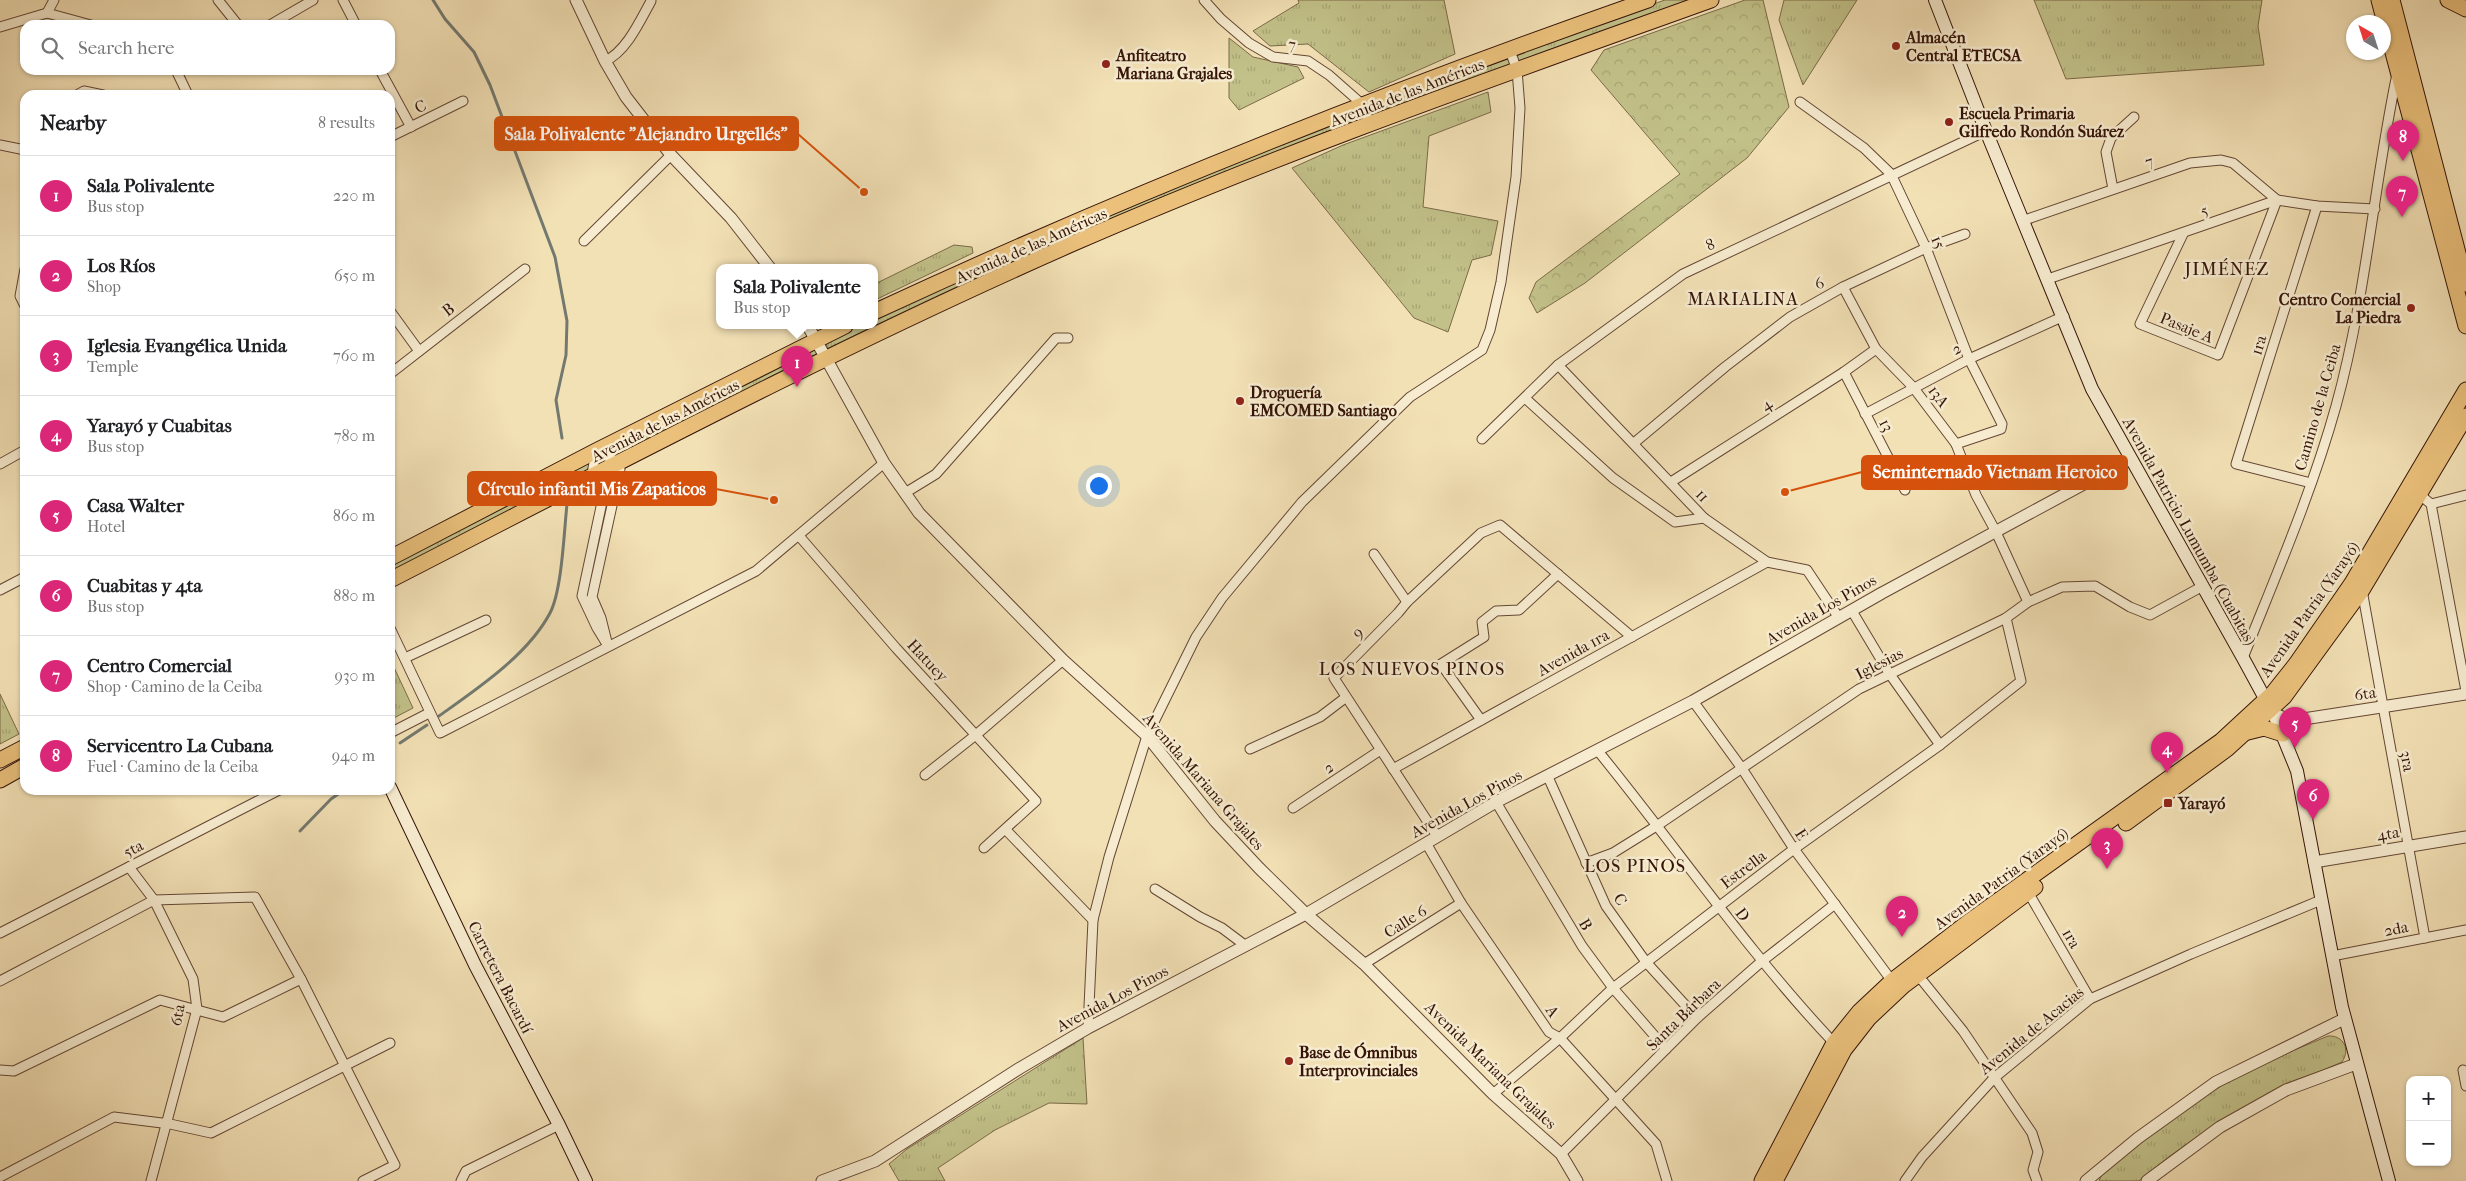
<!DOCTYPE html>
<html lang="en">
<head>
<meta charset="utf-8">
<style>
  body { margin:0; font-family:"IM FELL French Canon",serif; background:#f2f2f2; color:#202124 }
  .controls { position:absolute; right:15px; bottom:15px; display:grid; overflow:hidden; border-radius:10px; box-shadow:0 1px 4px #0004 }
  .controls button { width:45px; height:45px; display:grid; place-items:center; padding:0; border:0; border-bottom:1px solid #e0e0e0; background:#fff; color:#202124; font:25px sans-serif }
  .compass { position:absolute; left:2346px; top:15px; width:45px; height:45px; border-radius:50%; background:#fff; box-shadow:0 1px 4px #0004; rotate:321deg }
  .you { position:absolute; left:1098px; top:485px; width:18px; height:18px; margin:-12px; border:4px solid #fff; border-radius:50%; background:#1a73e8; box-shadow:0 0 0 8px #1a73e833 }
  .badge { display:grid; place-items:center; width:32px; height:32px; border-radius:50%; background:#db2777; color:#fff; font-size:16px; font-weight:700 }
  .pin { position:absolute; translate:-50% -41px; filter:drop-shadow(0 1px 2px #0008) }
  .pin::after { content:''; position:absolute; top:26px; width:18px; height:15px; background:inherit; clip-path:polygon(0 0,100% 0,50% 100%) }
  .popup { position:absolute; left:716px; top:264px; width:162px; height:65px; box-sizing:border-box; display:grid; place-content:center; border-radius:10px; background:#fff; filter:drop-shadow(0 1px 4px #0005); font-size:16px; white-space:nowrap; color:#757577 }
  .popup b { font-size:19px; color:#202124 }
  .popup::after { content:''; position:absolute; left:50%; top:100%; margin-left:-10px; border:10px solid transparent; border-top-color:#fff }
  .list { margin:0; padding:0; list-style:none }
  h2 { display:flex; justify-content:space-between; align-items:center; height:65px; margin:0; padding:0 20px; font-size:21px }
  h2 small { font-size:16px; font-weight:400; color:#757577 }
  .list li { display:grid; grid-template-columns:32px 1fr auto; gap:15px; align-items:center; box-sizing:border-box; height:80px; padding:0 20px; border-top:1px solid #e0e0e0 }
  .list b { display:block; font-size:19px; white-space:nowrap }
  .list p { margin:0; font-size:16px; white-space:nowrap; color:#757577 }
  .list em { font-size:16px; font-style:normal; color:#757577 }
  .icon { flex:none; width:28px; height:28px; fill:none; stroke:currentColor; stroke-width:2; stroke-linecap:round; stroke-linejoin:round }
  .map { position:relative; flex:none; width:2466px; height:1181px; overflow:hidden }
  .search { position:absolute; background:#fff; box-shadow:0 1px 4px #0004; left:20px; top:20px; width:375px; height:55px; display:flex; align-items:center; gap:12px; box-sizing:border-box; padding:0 18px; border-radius:15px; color:#757577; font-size:19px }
  .panel { position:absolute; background:#fff; box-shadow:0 1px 4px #0004; left:20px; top:90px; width:375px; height:705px; border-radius:15px }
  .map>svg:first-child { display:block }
  .grass { fill:url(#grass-tufts); stroke:#7c6a48 }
  .forest { fill:url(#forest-crowns); stroke:#7c6a48 }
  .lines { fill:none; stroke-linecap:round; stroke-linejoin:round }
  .stream { stroke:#73796f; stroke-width:3 }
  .minor-casing { stroke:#644734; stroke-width:11 }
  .tertiary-casing { stroke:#644734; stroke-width:13 }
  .secondary-casing { stroke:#351408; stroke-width:14 }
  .primary-casing { stroke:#351408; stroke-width:17 }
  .minor { stroke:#f7ecd0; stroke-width:9 }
  .tertiary { stroke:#f7ecd0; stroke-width:11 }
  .secondary { stroke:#f7ecd0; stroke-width:12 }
  .primary { stroke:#eac07b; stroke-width:15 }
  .poi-dot { fill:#8f2418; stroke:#f7ecd0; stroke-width:2 }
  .labels { text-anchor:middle; stroke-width:5; stroke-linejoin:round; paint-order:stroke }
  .poi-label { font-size:16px; font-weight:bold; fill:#351408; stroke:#f7ecd0; text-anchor:start }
  .street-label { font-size:16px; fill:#351408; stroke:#f7ecd0 }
  .neighbourhood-label { font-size:18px; letter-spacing:1px; fill:#351408; stroke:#f7ecd0 }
  .leader { fill:none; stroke:#d6520c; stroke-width:2 }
  .callout-dot { fill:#d6520c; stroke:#f7ecd0; stroke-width:2 }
  .callout { fill:#d6520c; stroke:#d6520c; stroke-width:2 }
  .callout-label { font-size:18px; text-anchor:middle; font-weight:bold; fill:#fff }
</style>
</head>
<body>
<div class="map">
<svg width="2466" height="1181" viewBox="0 0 2466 1181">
  <defs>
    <pattern id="grass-tufts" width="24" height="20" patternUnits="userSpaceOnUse" patternTransform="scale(1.25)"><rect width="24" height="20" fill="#c2c189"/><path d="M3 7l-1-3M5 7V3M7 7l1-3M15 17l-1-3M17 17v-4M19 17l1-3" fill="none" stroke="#a7a575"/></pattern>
    <pattern id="forest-crowns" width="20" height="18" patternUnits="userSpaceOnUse" patternTransform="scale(1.25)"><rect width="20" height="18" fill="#c2c189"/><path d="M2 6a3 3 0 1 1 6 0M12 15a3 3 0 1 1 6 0" fill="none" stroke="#a7a575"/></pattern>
  </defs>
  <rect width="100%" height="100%" fill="#f3e1b6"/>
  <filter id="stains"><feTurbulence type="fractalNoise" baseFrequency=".004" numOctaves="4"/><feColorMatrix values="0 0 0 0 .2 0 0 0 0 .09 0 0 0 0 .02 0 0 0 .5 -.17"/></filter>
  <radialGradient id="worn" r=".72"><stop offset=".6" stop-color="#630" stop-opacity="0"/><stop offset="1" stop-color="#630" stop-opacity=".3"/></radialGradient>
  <!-- grass -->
  <g class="grass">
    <polygon points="1298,0 1444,0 1455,54 1369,92 1308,44 1270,46 1253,31 1299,3"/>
    <polygon points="1665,0 1693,0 1518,62 1515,52"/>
    <polygon points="1784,0 1857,0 1803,85 1779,20"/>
    <polygon points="2034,0 2262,0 2258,26 2264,65 2066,79"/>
    <polygon points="1229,38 1253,57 1298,67 1304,78 1239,110 1229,98"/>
    <polygon points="1507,56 1511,65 1371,117 1368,109"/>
    <polygon points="1488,92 1491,112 1429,136 1423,207 1498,221 1491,255 1472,260 1448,332 1414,318 1292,168 1343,145"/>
    <polygon points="1361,112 1364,120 829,350 825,342 859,326 874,326 875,319 1038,243"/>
    <polygon points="954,245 972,247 973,253 875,300 875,284"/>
    <polygon points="814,347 818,356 617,457 607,452"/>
    <polygon points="589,461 588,472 390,573 390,564"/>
    <polygon points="615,471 592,580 598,620 586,595 606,502 597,480"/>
    <polygon points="390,659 413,708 390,720"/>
    <polygon points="0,694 19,734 0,744"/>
    <path d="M 2328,1036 C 2343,1035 2351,1049 2342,1062 C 2269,1093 2200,1128 2139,1181 L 2099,1181 L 2102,1174 C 2135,1145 2170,1117 2208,1094 C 2246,1070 2287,1053 2328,1036 Z"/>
    <polygon points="1083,1038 1087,1104 1049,1103 995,1130 938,1168 945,1181 899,1181 889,1164 907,1149"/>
  </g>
  <!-- forest -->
  <polygon class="forest" points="1745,0 1763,0 1789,107 1747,158 1585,283 1537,313 1529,298 1536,282 1680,174 1591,70 1604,50"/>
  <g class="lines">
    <!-- stream -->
    <g class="stream">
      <polyline points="433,0 445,19 474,52 490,85 555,257 567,321 566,355 556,400 562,438"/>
      <path d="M 439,716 C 477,689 528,655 550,613 C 562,590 564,532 567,504"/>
      <polyline points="400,743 427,725"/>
      <polyline points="300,831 331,799 344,790"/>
    </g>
    <defs>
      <g id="minor">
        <polyline points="218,0 238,25"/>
        <polyline points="343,0 356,25"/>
        <polyline points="1204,0 1221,19 1249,43 1273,57 1308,61 1329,75 1363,105 1369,124"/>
        <polyline points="47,13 54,0"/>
        <polyline points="270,25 313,0"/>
        <polyline points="0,27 47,13 91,25"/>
        <path d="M 605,61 C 626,52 640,21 651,1"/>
        <polyline points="176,70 188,95"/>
        <polyline points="380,70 411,127"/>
        <polyline points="77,95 84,91 103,95"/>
        <polyline points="1800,102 1864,148 1891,174 1926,248 1969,359 2002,424 2001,429 1956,444"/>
        <polyline points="390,137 463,101"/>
        <polyline points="0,145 25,150"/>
        <polyline points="2113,189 2106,152 2111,138 2134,117"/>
        <polyline points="2022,221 2190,163 2221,160 2233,163 2277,200 2218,355 2140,324 2183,234"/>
        <polyline points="584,241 671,155"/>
        <polyline points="25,269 20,296 25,306"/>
        <polyline points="2048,279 2277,200 2317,206 2375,209"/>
        <polyline points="1843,287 1876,349 1913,387 1956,444 1976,495 1996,532 2028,602"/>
        <polyline points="390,311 419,351"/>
        <polyline points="1558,365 1704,518 1767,562 1807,570 1839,618"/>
        <polyline points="1844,372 1905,490"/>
        <polyline points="390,374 525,269"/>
        <polyline points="1525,398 1613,478 1675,522 1704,518"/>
        <polyline points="1865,414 1969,359 2064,316"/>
        <polyline points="1482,439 1558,365 1683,274 1986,131"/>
        <polyline points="1634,443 1725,367 1790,317 1843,287 1926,248 1965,234"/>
        <polygon points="596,451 618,462 620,469 592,597 601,618 608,646 597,628 582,596 602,502 599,488 591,480"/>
        <polyline points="0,464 25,450"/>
        <polyline points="1671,482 1844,372 1876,349"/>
        <polyline points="2311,483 2236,464 2317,206"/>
        <polyline points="905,493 936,474 1056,338 1068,338"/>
        <polyline points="2419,494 2431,504 2466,691"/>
        <polyline points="2431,504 2466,495"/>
        <polyline points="800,537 896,648 1036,801 984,848"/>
        <polyline points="1374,554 1407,602"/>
        <polyline points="0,590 25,577"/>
        <polyline points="2362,590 2425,938"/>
        <polyline points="1852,611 1889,673 1940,745"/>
        <polyline points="390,628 440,733 756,571 884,463"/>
        <polyline points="405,658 486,620"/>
        <path d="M 2243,658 C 2276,575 2312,492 2336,406 C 2366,298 2374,183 2397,74"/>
        <polyline points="1693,701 1741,767 1794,849 1892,981"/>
        <polyline points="1481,720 1441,664 1484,637 1482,622 1496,611 1519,610 1558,574"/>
        <polyline points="390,733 429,713"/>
        <polyline points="1250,749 1320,717 1345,698"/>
        <path d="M 1598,751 C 1677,848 1748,952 1834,1043"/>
        <polyline points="1393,769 1767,562"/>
        <polyline points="925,775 977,734 1063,660"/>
        <polyline points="1548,777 1606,906 1646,962 1697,1018"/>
        <polyline points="1496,802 1582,946 1613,988 1666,1049"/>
        <polyline points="1293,808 1379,751"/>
        <polyline points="1006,830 1093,920"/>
        <polyline points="1437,836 1334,678 1398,613 1407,602 1481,533 1500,525 1632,637"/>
        <polyline points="1426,843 1461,903 1549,1032 1560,1038 1656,1144 1667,1181"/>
        <polyline points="1586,863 1613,853 1658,825 1859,689 2006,618 2028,602 2062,587 2095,586 2130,607 2150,615 2203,586"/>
        <polyline points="129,867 154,900 193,979 197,1009 151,1181"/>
        <polyline points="1155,889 1200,917 1222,928 1246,946"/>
        <polyline points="2028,892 2090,999"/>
        <polyline points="0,933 279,790"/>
        <polyline points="2332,956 2466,930"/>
        <polyline points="1364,964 1461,903"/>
        <polyline points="1917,974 1963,1031 2032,1133 2038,1152 2033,1170 2037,1181"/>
        <polyline points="0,981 154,900 255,897 301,979 395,1165 363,1181"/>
        <polyline points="1088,1028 1093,920 1109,857 1147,736 1196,637 1222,598 1302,502 1410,397 1482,350 1490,330 1501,282 1516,177 1520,108 1517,70 1509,48"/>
        <polyline points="0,1070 14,1071 160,1000 223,1017 301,979"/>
        <polyline points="2463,1070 2466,1086"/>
        <polyline points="1493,1094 1560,1038 1613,988 1794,849 1940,745 2021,681 2006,618"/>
        <polyline points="1561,1154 1697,1018 1761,962 1835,904"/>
        <polyline points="0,1177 114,1117 170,1124 211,1133 390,1043"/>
        <polyline points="461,1181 466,1171 559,1125"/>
        <polyline points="1905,1181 1922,1157 1994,1078 2090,999 2191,954 2321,900"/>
      </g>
      <g id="tertiary">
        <polyline points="576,0 605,61 626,97 671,155 731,218 770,268"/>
        <polyline points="808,326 884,463 919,513 1063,660 1147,736 1215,821 1259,868 1306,914 1364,964 1493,1094 1561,1154 1577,1181"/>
        <polyline points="2271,712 2284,718 2297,720 2466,694"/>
        <polyline points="2314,862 2466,837"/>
        <polyline points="822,1181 875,1161 1020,1068 1088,1028 1306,914 1496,802 1693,701 1882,593 2130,459"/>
        <polyline points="2086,1181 2138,1138 2216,1082 2344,1019"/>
        <polyline points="2147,1181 2220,1127 2286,1090 2356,1064"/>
      </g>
      <g id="secondary">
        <polyline points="1935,0 1986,131 2092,389 2243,658 2275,717 2297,771 2342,1007 2389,1181"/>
        <polyline points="390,787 475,965 559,1125 586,1181"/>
      </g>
      <g id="primary">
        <polyline points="2379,0 2466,326"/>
        <polyline points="2392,0 2466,284"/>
        <polyline points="2448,0 2466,9"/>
        <path d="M 874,312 C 1126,195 1385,92 1648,0"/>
        <polyline points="390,558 596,451 845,326"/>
        <path d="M 390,580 C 616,464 841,345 1074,243 C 1282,152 1497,77 1711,0"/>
        <polyline points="2248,732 2264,728 2283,734"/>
        <polyline points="0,760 25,747"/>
        <polyline points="0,780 25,766"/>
        <polyline points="2126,823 2227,749 2284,697 2362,590 2466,416"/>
        <polyline points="1762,1181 1834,1043 1859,1012 1892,981 1971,920 2221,741 2273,693 2296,664 2352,583 2466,390"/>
        <polyline points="1775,1181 1844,1050 1869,1018 1903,986 2035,887"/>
      </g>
    </defs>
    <!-- minor casing -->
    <use href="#minor" class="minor-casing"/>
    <!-- tertiary casing -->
    <use href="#tertiary" class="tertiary-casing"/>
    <!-- secondary casing -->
    <use href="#secondary" class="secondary-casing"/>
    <!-- primary casing -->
    <use href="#primary" class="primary-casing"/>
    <!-- minor -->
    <use href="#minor" class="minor"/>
    <!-- tertiary -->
    <use href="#tertiary" class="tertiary"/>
    <!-- secondary -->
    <use href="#secondary" class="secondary"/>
    <!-- primary -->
    <use href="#primary" class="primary"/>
  </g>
  <!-- markers -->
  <g class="poi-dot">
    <circle cx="1896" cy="46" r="5"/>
    <circle cx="1106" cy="64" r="5"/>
    <circle cx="1949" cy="122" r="5"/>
    <circle cx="2411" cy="308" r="5"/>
    <circle cx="1240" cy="401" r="5"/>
    <rect x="2163" y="798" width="10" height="10" rx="2.5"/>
    <circle cx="1289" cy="1061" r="5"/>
  </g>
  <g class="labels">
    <!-- poi labels -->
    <g class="poi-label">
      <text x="1906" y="43">Almacén<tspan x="1906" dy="18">Central ETECSA</tspan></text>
      <text x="1116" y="61">Anfiteatro<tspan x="1116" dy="18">Mariana Grajales</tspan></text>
      <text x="1959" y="119">Escuela Primaria<tspan x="1959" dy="18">Gilfredo Rondón Suárez</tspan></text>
      <text x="2401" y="305" text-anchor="end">Centro Comercial<tspan x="2401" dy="18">La Piedra</tspan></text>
      <text x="1250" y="398">Droguería<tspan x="1250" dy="18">EMCOMED Santiago</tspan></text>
      <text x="2178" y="809">Yarayó</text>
      <text x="1299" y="1058">Base de Ómnibus<tspan x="1299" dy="18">Interprovinciales</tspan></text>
    </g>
    <!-- street labels -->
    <g class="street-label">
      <text transform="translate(1292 44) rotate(7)" y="6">7</text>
      <text transform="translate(1407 92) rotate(-21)" y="6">Avenida de las Américas</text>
      <text transform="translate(420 106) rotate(-27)" y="6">C</text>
      <text transform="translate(2149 161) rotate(-19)" y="6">7</text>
      <text transform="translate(2204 210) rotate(-20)" y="6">5</text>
      <text transform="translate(1939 242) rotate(67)" y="6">15</text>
      <text transform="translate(1710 244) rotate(-26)" y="6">8</text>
      <text transform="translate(1031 245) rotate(-24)" y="6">Avenida de las Américas</text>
      <text transform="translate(1819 283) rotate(-29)" y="6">6</text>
      <text transform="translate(448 309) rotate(-38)" y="6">B</text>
      <text transform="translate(2187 327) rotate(22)" y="6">Pasaje A</text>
      <text transform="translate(2258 345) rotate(-73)" y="6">1ra</text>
      <text transform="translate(1956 348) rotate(-26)" y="6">2</text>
      <text transform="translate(1939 396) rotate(53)" y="6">13A</text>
      <text transform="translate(1766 404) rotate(-32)" y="6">4</text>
      <text transform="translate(2317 407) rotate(-74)" y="6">Camino de la Ceiba</text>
      <text transform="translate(665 420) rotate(-27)" y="6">Avenida de las Américas</text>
      <text transform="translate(1887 425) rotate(63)" y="6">13</text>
      <text transform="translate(1703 495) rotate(47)" y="6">11</text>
      <text transform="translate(2190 531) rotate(61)" y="6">Avenida Patricio Lumumba (Cuabitas)</text>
      <text transform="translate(1821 609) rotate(-30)" y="6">Avenida Los Pinos</text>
      <text transform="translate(2309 609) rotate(-55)" y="6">Avenida Patria (Yarayó)</text>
      <text transform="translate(1357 632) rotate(-44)" y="6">9</text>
      <text transform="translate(1573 652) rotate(-29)" y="6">Avenida 1ra</text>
      <text transform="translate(928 660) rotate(47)" y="6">Hatuey</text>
      <text transform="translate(1879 663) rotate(-27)" y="6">Iglesias</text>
      <text transform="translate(2365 693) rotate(-9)" y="6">6ta</text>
      <text transform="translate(2408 761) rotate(80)" y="6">3ra</text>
      <text transform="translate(1328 767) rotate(-34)" y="6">2</text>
      <text transform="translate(1204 781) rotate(49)" y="6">Avenida Mariana Grajales</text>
      <text transform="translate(1466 803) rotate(-29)" y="6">Avenida Los Pinos</text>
      <text transform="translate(2388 833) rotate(-9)" y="6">4ta</text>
      <text transform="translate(1802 834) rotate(57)" y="6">E</text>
      <text transform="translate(133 848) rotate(-27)" y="6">5ta</text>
      <text transform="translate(1743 869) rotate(-37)" y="6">Estrella</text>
      <text transform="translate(2001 878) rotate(-36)" y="6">Avenida Patria (Yarayó)</text>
      <text transform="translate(1621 899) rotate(59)" y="6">C</text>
      <text transform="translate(1743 914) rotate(52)" y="6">D</text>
      <text transform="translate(1405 921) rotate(-32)" y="6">Calle 6</text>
      <text transform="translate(1586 924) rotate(59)" y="6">B</text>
      <text transform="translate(2396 928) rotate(-11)" y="6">2da</text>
      <text transform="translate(2072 938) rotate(60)" y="6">1ra</text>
      <text transform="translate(501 977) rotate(63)" y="6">Carretera Bacardí</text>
      <text transform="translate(1112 998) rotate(-28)" y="6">Avenida Los Pinos</text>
      <text transform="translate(1553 1011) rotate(56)" y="6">A</text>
      <text transform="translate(1683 1014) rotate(-44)" y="6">Santa Bárbara</text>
      <text transform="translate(177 1015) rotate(-80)" y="6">6ta</text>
      <text transform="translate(2031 1030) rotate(-39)" y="6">Avenida de Acacias</text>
      <text transform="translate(1491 1065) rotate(44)" y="6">Avenida Mariana Grajales</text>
    </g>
    <!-- neighbourhood labels -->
    <g class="neighbourhood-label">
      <text x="2227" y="275">JIMÉNEZ</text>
      <text x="1743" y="305">MARIALINA</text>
      <text x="1412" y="675">LOS NUEVOS PINOS</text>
      <text x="1635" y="872">LOS PINOS</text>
    </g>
  </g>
  <!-- callouts -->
  <path class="leader" d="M864 192L798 134M1785 492L1862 472M774 500L716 489"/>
  <g class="callout-dot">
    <circle cx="864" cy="192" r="5"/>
    <circle cx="1785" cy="492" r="5"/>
    <circle cx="774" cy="500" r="5"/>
  </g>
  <g class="callout">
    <rect x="495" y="117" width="303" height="33" rx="5"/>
    <rect x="1862" y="456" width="265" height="33" rx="5"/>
    <rect x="468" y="472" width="248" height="33" rx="5"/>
  </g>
  <g class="callout-label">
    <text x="646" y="140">Sala Polivalente "Alejandro Urgellés"</text>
    <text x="1995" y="478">Seminternado Vietnam Heroico</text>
    <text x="592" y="495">Círculo infantil Mis Zapaticos</text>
  </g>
  <rect width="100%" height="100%" filter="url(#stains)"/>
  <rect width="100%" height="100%" fill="url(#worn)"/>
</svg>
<div class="controls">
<button>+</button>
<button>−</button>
</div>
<svg class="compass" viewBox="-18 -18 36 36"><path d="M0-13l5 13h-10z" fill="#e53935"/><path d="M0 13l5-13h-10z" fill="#757577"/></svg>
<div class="you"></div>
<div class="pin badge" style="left:797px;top:387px">1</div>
<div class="popup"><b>Sala Polivalente</b>Bus stop</div>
<div class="pin badge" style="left:1902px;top:937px">2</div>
<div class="pin badge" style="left:2107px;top:869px">3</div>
<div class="pin badge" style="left:2167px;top:773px">4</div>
<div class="pin badge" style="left:2295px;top:748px">5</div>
<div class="pin badge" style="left:2313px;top:820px">6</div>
<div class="pin badge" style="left:2402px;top:217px">7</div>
<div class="pin badge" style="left:2403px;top:161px">8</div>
<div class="search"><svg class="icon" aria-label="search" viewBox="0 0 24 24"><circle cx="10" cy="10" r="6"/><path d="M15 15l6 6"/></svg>Search here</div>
<section class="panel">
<h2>Nearby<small>8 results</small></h2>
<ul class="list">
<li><span class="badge">1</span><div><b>Sala Polivalente</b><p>Bus stop</p></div><em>220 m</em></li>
<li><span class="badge">2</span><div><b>Los Ríos</b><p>Shop</p></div><em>650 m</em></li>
<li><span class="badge">3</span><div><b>Iglesia Evangélica Unida</b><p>Temple</p></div><em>760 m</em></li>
<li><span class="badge">4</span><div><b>Yarayó y Cuabitas</b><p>Bus stop</p></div><em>780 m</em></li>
<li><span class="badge">5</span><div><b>Casa Walter</b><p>Hotel</p></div><em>860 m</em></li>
<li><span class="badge">6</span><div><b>Cuabitas y 4ta</b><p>Bus stop</p></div><em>880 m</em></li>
<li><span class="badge">7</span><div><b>Centro Comercial</b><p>Shop · Camino de la Ceiba</p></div><em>930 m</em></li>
<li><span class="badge">8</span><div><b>Servicentro La Cubana</b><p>Fuel · Camino de la Ceiba</p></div><em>940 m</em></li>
</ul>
</section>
</div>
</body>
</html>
